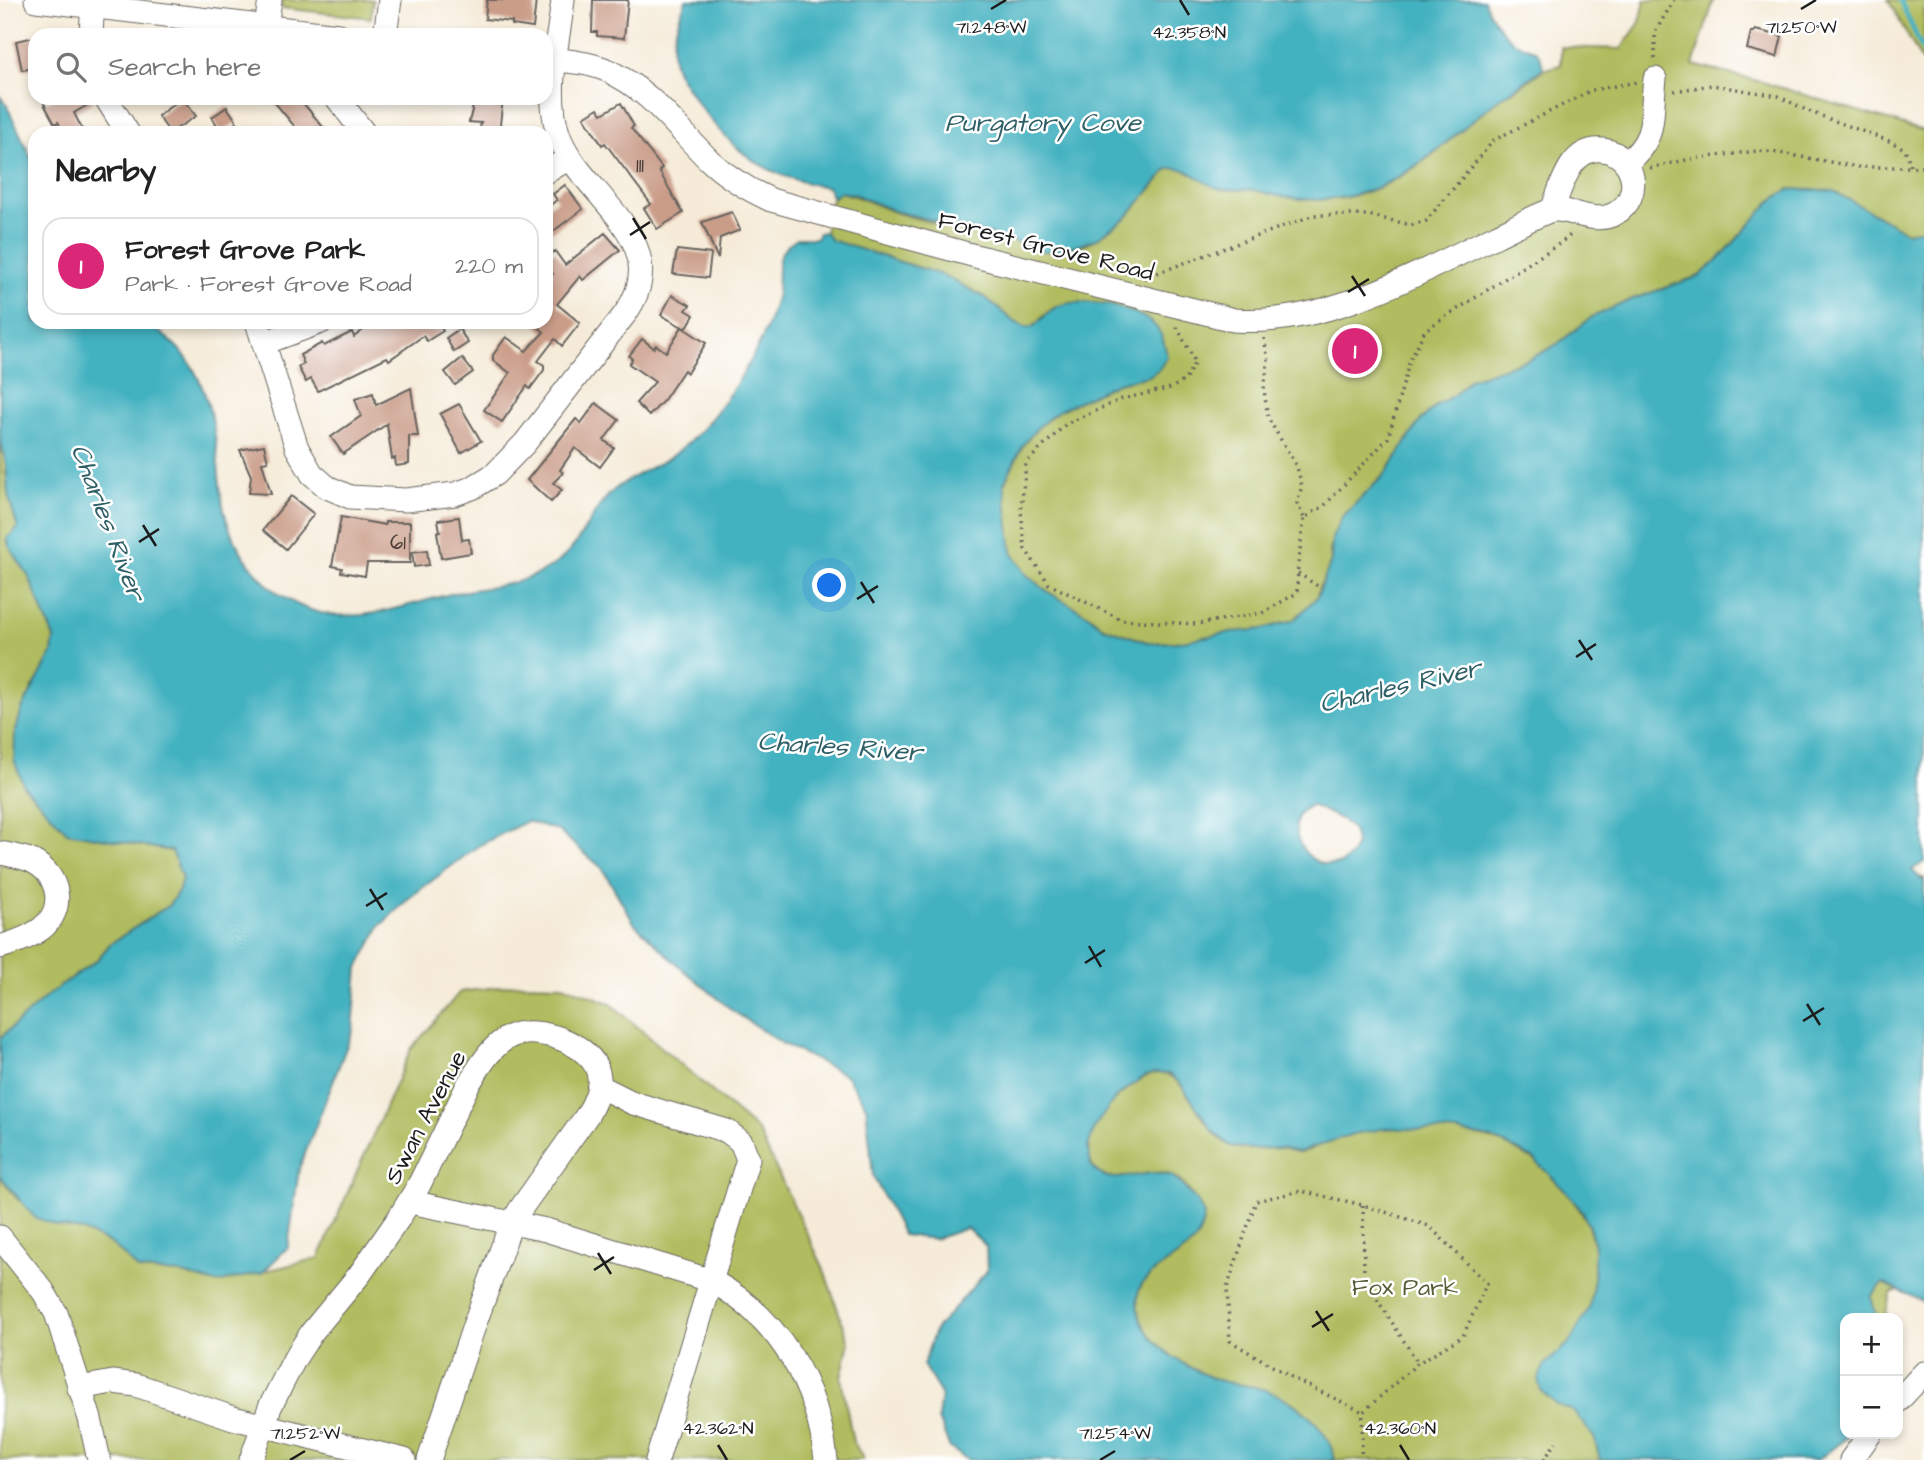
<!DOCTYPE html>
<html lang="en">
<head>
<meta charset="utf-8">
<style>
  body { margin:0; font-family:"Architects Daughter",sans-serif; background:#f6f6f6; color:#222 }
  .controls { position:absolute; right:21px; bottom:21px; display:grid; overflow:hidden; border-radius:14px; box-shadow:0 4px 10px #0003 }
  .controls button { width:63px; height:63px; display:grid; place-items:center; padding:0; border:0; border-bottom:2px solid #e0e0e0; background:#fff; color:#222; font:35px sans-serif }
  .you { position:absolute; left:830px; top:586px; width:24px; height:24px; margin:-18px; border:5px solid #fff; border-radius:50%; background:#1a73e8; box-shadow:0 0 0 10px #1a73e833 }
  .badge { display:grid; place-items:center; width:46px; height:46px; border-radius:50%; background:#db2777; color:#fff; font-size:23px; font-weight:700 }
  .pin { position:absolute; translate:-50% -50%; border:4px solid #fff; box-shadow:0 2px 7px #0006 }
  .list { margin:0; padding:0; list-style:none }
  h2 { display:flex; justify-content:space-between; align-items:center; height:91px; margin:0; padding:0 28px; font-size:30px }
  h2 small { font-size:23px; font-weight:400; color:#767676 }
  .list li { display:grid; grid-template-columns:46px 1fr auto; gap:21px; align-items:center; box-sizing:border-box; height:98px; margin:0 14px 14px; padding:0 14px; border:2px solid #e0e0e0; border-radius:21px }
  .list b { display:block; font-size:26px; white-space:nowrap }
  .list p { margin:0; font-size:23px; white-space:nowrap; color:#767676 }
  .list em { font-size:23px; font-style:normal; color:#767676 }
  .icon { flex:none; width:38px; height:38px; fill:none; stroke:currentColor; stroke-width:2; stroke-linecap:round; stroke-linejoin:round }
  .map { position:relative; flex:none; width:1924px; height:1460px; overflow:hidden }
  .search { position:absolute; background:#fff; box-shadow:0 4px 10px #0003; left:28px; top:28px; width:525px; height:77px; display:flex; align-items:center; gap:18px; box-sizing:border-box; padding:0 24px; border-radius:21px; color:#767676; font-size:26px }
  .panel { position:absolute; background:#fff; box-shadow:0 4px 10px #0003; left:28px; top:126px; width:525px; height:203px; border-radius:21px }
  .map>svg:first-child { display:block }
  .green { fill:#b0bc5e; stroke:#666c3d; stroke-width:2 }
  .water { fill:#43b1c0; stroke:#30666e; stroke-width:2; fill-rule:evenodd }
  .lines { fill:none; stroke-linecap:round; stroke-linejoin:round }
  .stream { stroke:#43b1c0; stroke-width:5 }
  .building { fill:#ca9d89 }
  .minor-casing { stroke:#68645e; stroke-width:25 }
  .path { stroke:#68645e; stroke-width:3.5; stroke-dasharray:2 5; stroke-linecap:butt }
  .minor { stroke:#fff; stroke-width:23 }
  .ticks { fill:none; stroke:#1c1c1c; stroke-width:2.5 }
  .labels { text-anchor:middle; stroke-width:5; stroke-linejoin:round; paint-order:stroke }
  .number-label { font-size:21px; fill:#483c37 }
  .street-label { font-size:24px; fill:#1c1c1c; stroke:#fff }
  .park-label { font-size:24px; fill:#575c36; stroke:#fff }
  .water-label { font-size:26px; font-style:italic; fill:#2e5f66; stroke:#fff }
  .ticks-label { font-size:18px; text-anchor:middle; fill:#1c1c1c; stroke:#fff; stroke-width:5; stroke-linejoin:round; paint-order:stroke }
</style>
</head>
<body>
<div class="map">
<svg width="1924" height="1460" viewBox="0 0 1924 1460">
  <rect width="100%" height="100%" fill="#fff"/>
  <filter id="ink" filterUnits="userSpaceOnUse"><feTurbulence type="fractalNoise" baseFrequency=".0143" numOctaves="2"/><feDisplacementMap in="SourceGraphic" scale="14" xChannelSelector="R" yChannelSelector="G"/><feConvolveMatrix kernelMatrix="1 2 1 2 8 2 1 2 1" color-interpolation-filters="sRGB"/></filter>
  <filter id="wash" filterUnits="userSpaceOnUse"><feTurbulence type="fractalNoise" baseFrequency=".00686" numOctaves="4" result="noise"/><feDisplacementMap in="SourceGraphic" scale="28" xChannelSelector="R" yChannelSelector="G"/><feGaussianBlur stdDeviation="1.57" result="paint"/><feColorMatrix in="noise" values="0 0 0 0 0 0 0 0 0 0 0 0 0 0 0 0 0 1.4 0 .05"/><feComposite in="paint" operator="in"/></filter>
  <g filter="url(#wash)">
    <rect width="100%" height="100%" fill="#f5ebd8"/>
    <!-- green -->
    <g class="green">
      <polygon points="282,0 373,0 371,18 281,8"/>
      <path d="M 1645,0 L 1714,0 L 1693,65 L 1762,82 L 1924,131 L 1924,229 L 1907,232 L 1833,191 L 1790,189 L 1771,201 L 1719,259 L 1699,276 L 1633,299 L 1593,317 L 1556,345 L 1530,359 L 1470,379 L 1455,394 L 1436,406 L 1421,420 L 1386,473 L 1342,517 L 1330,550 L 1331,561 L 1327,574 L 1319,587 L 1317,597 L 1294,620 L 1282,626 L 1176,642 L 1150,643 L 1103,627 L 1087,614 L 1048,592 L 1026,574 L 1012,552 L 1004,483 L 1023,445 L 1037,428 L 1058,411 L 1117,383 L 1149,376 L 1114,306 L 1058,306 L 1048,312 L 1033,327 L 1025,327 L 1013,321 L 986,298 L 945,276 L 830,240 L 825,232 L 832,198 L 840,192 C 859,196 876,205 894,212 C 929,223 967,230 1002,238 C 1042,247 1052,260 1094,240 C 1108,233 1130,211 1142,199 C 1152,189 1160,168 1176,167 C 1190,166 1204,183 1217,188 C 1229,192 1242,188 1254,190 C 1307,200 1337,208 1388,183 C 1430,163 1460,128 1497,101 C 1504,95 1512,91 1520,87 C 1537,75 1539,69 1561,65 L 1561,47 L 1621,49 L 1640,22 Z"/>
      <polygon points="1888,0 1924,0 1924,65"/>
      <polygon points="0,439 6,464 8,495 18,528 7,538 9,546 29,577 54,638 52,653 45,669 31,690 23,786 45,807 131,844 172,851 182,878 179,890 169,905 110,944 97,960 48,995 0,1038"/>
      <path d="M 1919,877 L 1924,878 L 1924,1290 L 1906,1287 L 1891,1293 L 1886,1312 L 1887,1318 L 1845,1318 L 1793,1460 L 1335,1460 C 1328,1426 1295,1398 1262,1389 C 1246,1384 1230,1385 1215,1379 C 1182,1366 1136,1339 1137,1299 C 1138,1270 1180,1261 1196,1240 C 1201,1233 1202,1224 1204,1215 C 1196,1202 1186,1181 1171,1175 C 1150,1167 1128,1182 1108,1178 C 1099,1175 1092,1169 1090,1160 C 1082,1126 1115,1097 1140,1080 C 1185,1048 1196,1134 1232,1146 C 1247,1151 1264,1148 1279,1148 C 1286,1148 1293,1152 1300,1152 C 1307,1152 1314,1147 1320,1145 C 1336,1139 1354,1131 1371,1130 C 1412,1125 1462,1128 1502,1143 C 1508,1145 1514,1150 1520,1153 C 1525,1156 1530,1157 1534,1160 C 1545,1167 1552,1177 1561,1186 C 1575,1202 1589,1219 1592,1240 Z"/>
      <polygon points="520,984 563,985 610,1003 758,1131 823,1267 849,1342 841,1378 853,1442 864,1460 0,1460 0,1176 17,1199 57,1226 81,1230 112,1244 139,1270 179,1273 216,1283 319,1258 411,1049 460,992"/>
    </g>
    <!-- water -->
    <g class="water">
      <path d="M 686,0 L 1484,0 C 1489,14 1500,32 1513,41 C 1528,51 1540,44 1543,68 C 1528,80 1511,90 1495,102 C 1425,158 1378,215 1279,196 C 1270,195 1262,191 1253,190 C 1243,188 1231,191 1221,189 C 1201,185 1190,164 1168,169 L 1126,218 L 1096,239 L 1057,251 L 1041,251 L 1005,238 L 894,211 L 856,195 L 840,192 L 832,198 L 828,187 C 764,177 733,152 696,101 C 687,88 675,73 673,58 C 670,39 680,17 686,0 Z"/>
      <path d="M 0,96 L 6,104 L 35,166 L 35,322 L 150,322 C 158,332 168,338 177,347 C 189,359 198,375 204,392 C 231,464 201,513 262,579 C 271,590 284,597 296,604 C 349,631 401,605 455,593 C 491,586 523,586 555,564 C 582,546 590,511 614,490 C 631,475 654,468 673,455 C 695,440 715,415 730,393 C 743,375 760,345 768,324 C 771,314 775,303 777,293 C 780,267 771,255 797,238 L 816,238 L 819,233 L 825,232 L 831,240 L 945,276 L 986,298 L 1013,321 L 1025,327 L 1033,327 C 1042,319 1048,311 1058,306 C 1082,296 1139,307 1156,327 C 1163,335 1165,346 1167,357 L 1159,369 L 1149,376 L 1117,383 L 1058,411 L 1037,428 L 1023,445 L 1004,483 L 1012,552 L 1026,574 L 1048,592 L 1087,614 L 1103,627 L 1150,643 L 1176,642 L 1232,632 L 1263,629 L 1294,620 L 1317,597 L 1331,561 L 1332,538 L 1342,517 L 1386,473 L 1421,420 L 1436,406 L 1455,394 L 1470,379 L 1530,359 L 1556,345 L 1592,317 L 1633,299 L 1699,276 L 1719,259 L 1771,201 L 1790,189 L 1833,191 L 1907,232 L 1924,229 L 1924,862 L 1912,870 L 1924,882 L 1924,1302 L 1883,1283 L 1871,1297 L 1877,1318 L 1845,1318 L 1845,1434 L 1851,1434 L 1818,1460 L 1600,1460 L 1594,1437 L 1573,1411 L 1556,1404 L 1541,1391 L 1538,1380 L 1545,1364 L 1569,1343 L 1589,1308 L 1594,1279 L 1594,1248 L 1591,1232 L 1583,1213 L 1569,1195 L 1533,1158 L 1505,1144 L 1486,1137 L 1457,1132 L 1388,1128 L 1353,1134 L 1299,1152 L 1281,1148 L 1250,1149 L 1230,1146 L 1212,1130 L 1180,1083 L 1169,1074 L 1155,1073 L 1145,1076 L 1117,1096 L 1095,1126 L 1088,1147 L 1091,1165 L 1097,1172 L 1106,1177 L 1117,1178 L 1152,1173 L 1173,1176 L 1197,1201 L 1204,1215 C 1202,1224 1201,1233 1196,1240 C 1181,1259 1142,1271 1138,1294 C 1131,1336 1181,1366 1215,1379 C 1230,1385 1246,1384 1262,1389 C 1294,1398 1328,1426 1335,1460 L 968,1460 L 950,1448 L 938,1419 L 941,1394 L 923,1365 L 935,1330 L 987,1271 L 986,1246 L 967,1228 L 935,1239 L 903,1235 L 873,1176 L 866,1106 L 846,1075 L 783,1044 L 733,1011 L 679,966 L 634,923 L 602,868 L 557,830 L 527,821 L 478,846 L 409,898 L 380,926 L 358,968 L 353,1030 L 299,1169 L 288,1247 L 262,1273 L 216,1283 L 179,1273 L 139,1270 L 112,1244 L 81,1230 L 57,1226 L 34,1217 L 0,1176 L 0,1038 L 48,995 L 97,960 L 110,944 L 169,905 L 179,890 L 182,878 L 172,851 L 67,832 L 24,786 L 14,760 L 15,733 L 22,709 L 52,653 L 54,638 L 29,577 L 9,546 L 7,538 L 18,528 L 8,495 L 6,464 L 0,439 ZM 1311,805 L 1341,819 L 1353,830 L 1356,844 L 1351,855 L 1341,864 C 1336,864 1329,865 1324,864 C 1298,858 1283,817 1311,805 Z"/>
    </g>
    <g class="lines">
      <!-- stream -->
      <polyline class="stream" points="1900,0 1924,53"/>
    </g>
    <g id="blocks">
      <!-- building -->
      <g class="building">
        <polygon points="487,0 536,0 533,28 512,25 512,22 485,19"/>
        <polygon points="593,0 628,0 624,38 597,36 597,32 592,32"/>
        <polygon points="1755,30 1782,36 1777,57 1747,49 1751,32 1754,32"/>
        <polygon points="35,37 35,68 22,70 16,41"/>
        <polygon points="54,98 92,98 93,102 74,113 84,133 64,133 58,122 55,124 44,104"/>
        <polygon points="182,98 196,116 170,133 158,116"/>
        <polygon points="271,98 299,98 328,133 300,133"/>
        <polygon points="475,98 503,98 499,133 479,133 481,123 469,122"/>
        <polygon points="621,103 634,126 631,128 662,168 659,171 683,213 657,229 644,208 651,204 605,143 602,145 584,117 598,108 602,114"/>
        <polygon points="227,107 237,122 221,132 212,117"/>
        <polygon points="565,185 583,209 552,232 546,224 546,208 557,200 553,194"/>
        <polygon points="732,212 740,230 720,238 718,259 702,222"/>
        <polygon points="605,233 620,250 583,280 580,276 557,304 580,323 562,346 555,339 538,361 544,365 544,370 530,389 527,386 502,422 484,410 510,373 493,360 493,355 506,337 526,351 544,332 533,322 546,322 546,283 553,274 546,264 546,257 555,251 565,265"/>
        <polygon points="677,250 711,254 708,278 673,274"/>
        <polygon points="672,295 690,305 686,310 694,315 686,329 661,315"/>
        <polygon points="374,322 443,322 439,324 443,331 427,341 423,336 389,360 387,357 318,391 311,379 306,382 298,367 304,364 300,355 322,343 324,346 352,332 354,337"/>
        <polygon points="682,327 706,343 687,373 684,370 664,400 649,416 636,403 655,382 629,364 632,359 629,356 642,339 654,348 656,345 666,352"/>
        <polygon points="459,329 468,343 454,352 446,338"/>
        <polygon points="462,358 473,372 455,385 445,372"/>
        <polygon points="411,388 418,436 409,436 409,464 396,466 395,458 392,459 387,424 343,454 331,437 361,416 355,399 373,393 376,405"/>
        <polygon points="596,403 619,420 604,440 614,448 600,467 575,448 560,470 563,473 553,483 562,490 551,502 527,480 576,419 581,423"/>
        <polygon points="459,404 481,441 461,453 440,414"/>
        <polygon points="264,445 268,461 262,462 271,494 249,493 251,476 240,450"/>
        <polygon points="291,496 314,514 286,549 263,530"/>
        <polygon points="341,517 385,525 385,522 410,522 410,563 367,563 365,576 341,572 342,568 332,566"/>
        <polygon points="459,517 462,540 469,539 471,553 441,558 437,532 440,531 438,520"/>
        <polygon points="427,550 429,565 414,567 412,552"/>
      </g>
    </g>
  </g>
  <g filter="url(#ink)">
    <use href="#blocks" fill-opacity="0" stroke="#68645e" stroke-width="2"/>
    <g class="lines">
      <defs>
        <g id="minor">
          <polyline points="36,0 339,35"/>
          <polyline points="266,27 270,0"/>
          <polyline points="91,35 93,0"/>
          <polyline points="385,35 390,0"/>
          <path d="M 546,59 C 566,61 586,62 604,69 C 649,88 675,126 709,160 C 727,177 749,190 771,200 L 979,257 L 1234,320 C 1324,327 1416,274 1496,236 C 1513,228 1531,218 1549,211 C 1567,205 1593,227 1616,213 C 1644,197 1635,154 1603,150 C 1570,146 1562,186 1552,210"/>
          <polyline points="106,98 128,133"/>
          <polyline points="337,98 364,133"/>
          <path d="M 1626,163 C 1659,137 1650,117 1655,79"/>
          <polyline points="546,172 569,158"/>
          <path d="M 257,322 L 297,448 L 312,474 L 327,487 L 350,497 L 406,500 L 455,494 L 472,488 L 495,474 L 525,443 L 625,314 C 679,239 578,195 558,133 C 545,91 558,43 563,0"/>
          <polyline points="264,343 321,322"/>
          <path d="M 0,853 C 10,855 23,857 32,861 C 60,875 66,910 41,929 C 29,938 14,943 0,947"/>
          <polyline points="599,1086 633,1103 727,1131 741,1142 748,1159 657,1460"/>
          <path d="M 410,1202 L 546,1230 L 712,1281 C 779,1318 818,1385 826,1460"/>
          <polyline points="0,1237 43,1291 56,1313 90,1419 99,1460"/>
          <polyline points="79,1388 113,1382 136,1385 233,1418 404,1460"/>
          <polyline points="1898,1401 1924,1373"/>
          <path d="M 251,1460 L 270,1407 L 295,1358 L 312,1332 L 360,1274 L 399,1218 L 419,1185 L 468,1085 C 479,1068 491,1045 511,1036 C 537,1025 590,1043 598,1072 C 602,1087 595,1101 588,1114 L 519,1211 L 508,1232 L 475,1323 L 429,1460"/>
          <polyline points="1851,1460 1870,1434"/>
        </g>
      </defs>
      <!-- minor casing -->
      <use href="#minor" class="minor-casing"/>
      <!-- path -->
      <g class="path">
        <polyline points="1655,59 1655,32 1674,0"/>
        <polyline points="1674,91 1712,85 1778,96 1808,111 1889,141 1905,149 1911,166"/>
        <polyline points="1650,168 1691,159 1757,151 1779,153 1858,167 1924,167"/>
        <polyline points="1144,278 1314,215 1368,215 1411,225 1426,221 1494,140 1592,90 1637,82"/>
        <polyline points="1177,327 1195,362 1185,380 1171,388 1122,399 1066,424 1026,463 1021,510 1025,549 1049,584 1122,620 1196,624 1262,613 1297,593 1298,566 1304,518 1324,506 1388,438 1410,360 1425,330 1559,244 1573,233"/>
        <polyline points="1264,338 1268,360 1264,390 1268,418 1297,467 1302,486 1297,503 1304,518"/>
        <polyline points="1298,573 1319,587"/>
        <polyline points="1363,1205 1364,1279 1418,1363"/>
        <polyline points="1361,1460 1363,1412 1418,1363 1463,1336 1487,1283 1429,1226 1363,1205 1301,1191 1256,1201 1227,1288 1230,1341 1298,1381 1363,1412"/>
        <polyline points="1544,1460 1556,1442"/>
      </g>
      <!-- minor -->
      <use href="#minor" class="minor"/>
    </g>
  </g>
  <!-- ticks -->
  <path class="ticks" d="M 1180,0 L 1189,15M 991,9 L 1006,0M 1801,9 L 1816,0M 633,218 L 646,239M 630,235 L 650,222M 1352,276 L 1365,296M 1348,292 L 1369,279M 143,525 L 156,546M 139,542 L 159,529M 861,582 L 874,603M 857,599 L 878,586M 1579,640 L 1592,660M 1576,657 L 1596,644M 370,889 L 383,910M 366,906 L 387,893M 1089,946 L 1101,967M 1085,963 L 1105,950M 1807,1004 L 1820,1025M 1803,1021 L 1824,1008M 598,1253 L 611,1274M 594,1270 L 614,1257M 1316,1311 L 1329,1331M 1312,1327 L 1333,1314M 718,1445 L 727,1460M 1400,1445 L 1409,1460M 290,1460 L 305,1451M 1100,1460 L 1115,1451"/>
  <g class="labels">
    <!-- number labels -->
    <g class="number-label">
      <text x="640" y="172">111</text>
      <text x="398" y="549">61</text>
    </g>
    <!-- street labels -->
    <g class="street-label">
      <text transform="translate(1046 246) rotate(14)" y="8">Forest Grove Road</text>
      <text transform="translate(425 1117) rotate(-62)" y="8">Swan Avenue</text>
    </g>
    <!-- park labels -->
    <g class="park-label">
      <text x="1405" y="1295">Fox Park</text>
    </g>
    <!-- water labels -->
    <g class="water-label">
      <text x="1043" y="131">Purgatory Cove</text>
      <text transform="translate(109 522) rotate(69)" y="9">Charles River</text>
      <text transform="translate(1400 685) rotate(-13)" y="9">Charles River</text>
      <text transform="translate(840 746) rotate(4)" y="9">Charles River</text>
    </g>
  </g>
  <g class="ticks-label">
    <text x="991" y="33">71.248°W</text>
    <text x="1801" y="33">71.250°W</text>
    <text x="1189" y="38">42.358°N</text>
    <text x="718" y="1434">42.362°N</text>
    <text x="1400" y="1434">42.360°N</text>
    <text x="305" y="1439">71.252°W</text>
    <text x="1115" y="1439">71.254°W</text>
  </g>
</svg>
<div class="controls">
<button>+</button>
<button>−</button>
</div>
<div class="you"></div>
<div class="pin badge" style="left:1355px;top:351px">1</div>
<div class="search"><svg class="icon" aria-label="search" viewBox="0 0 24 24"><circle cx="10" cy="10" r="6"/><path d="M15 15l6 6"/></svg>Search here</div>
<section class="panel">
<h2>Nearby<small></small></h2>
<ul class="list">
<li><span class="badge">1</span><div><b>Forest Grove Park</b><p>Park · Forest Grove Road</p></div><em>220 m</em></li>
</ul>
</section>
</div>
</body>
</html>
